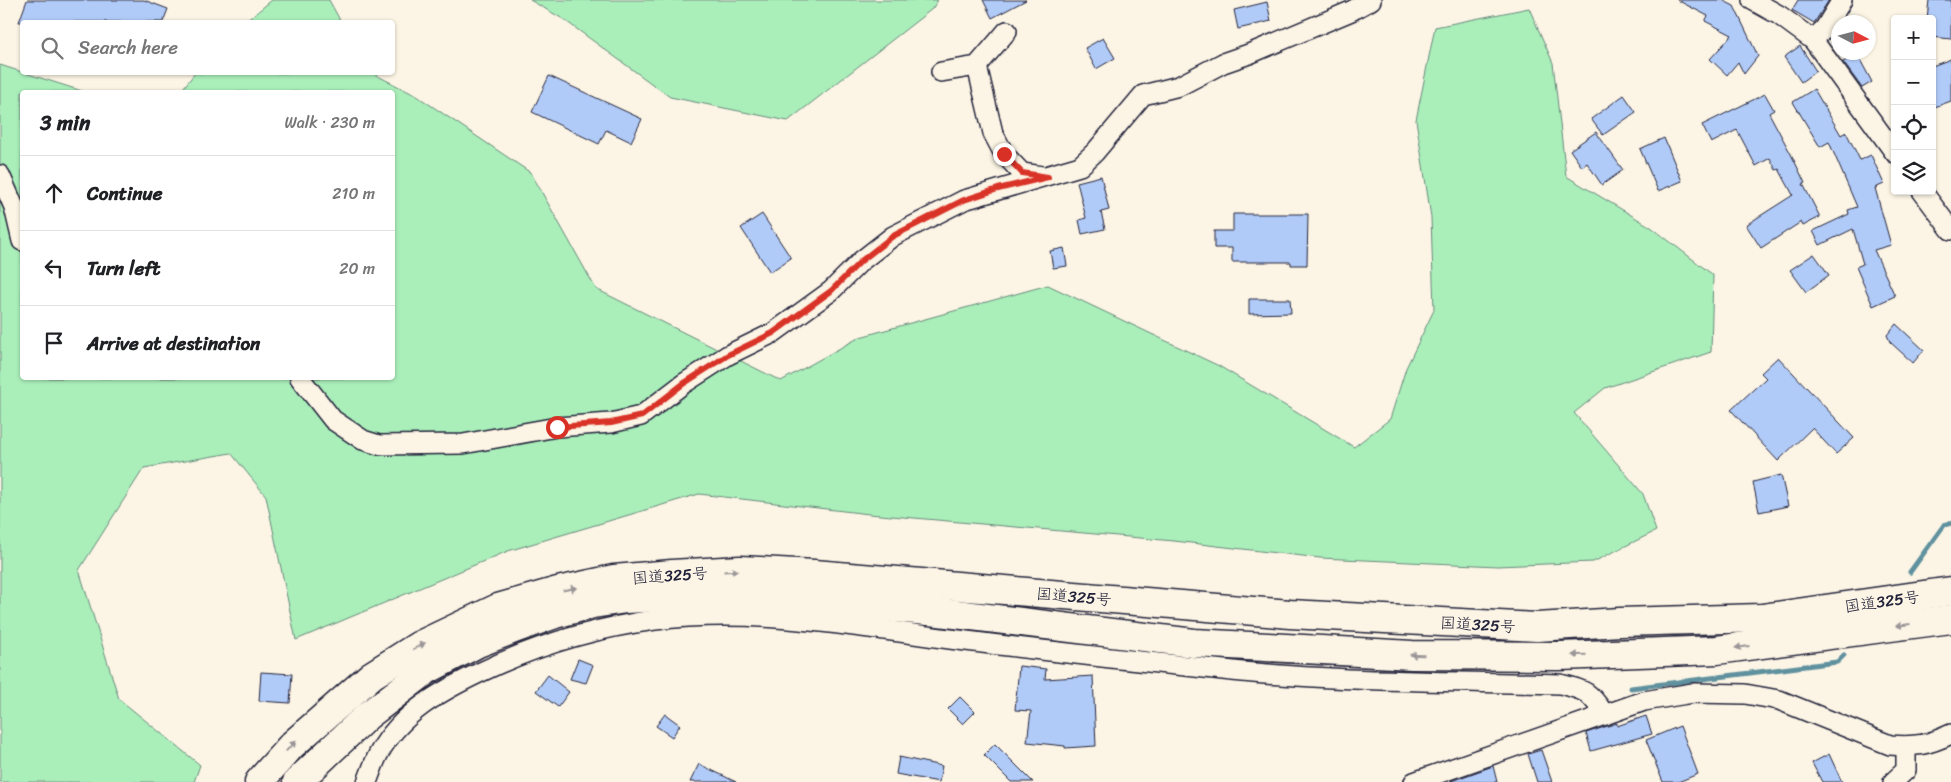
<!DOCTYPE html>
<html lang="en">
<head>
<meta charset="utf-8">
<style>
  body { margin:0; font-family:Sriracha,"Klee One",sans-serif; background:#f6f6f6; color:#202124 }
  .controls { position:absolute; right:15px; top:15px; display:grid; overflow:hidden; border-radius:5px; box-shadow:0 1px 4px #0004 }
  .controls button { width:45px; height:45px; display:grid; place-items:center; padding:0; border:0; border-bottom:1px solid #e0e0e0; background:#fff; color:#202124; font:25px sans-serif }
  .compass { position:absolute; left:1831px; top:15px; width:45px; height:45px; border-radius:50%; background:#fff; box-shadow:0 1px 4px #0004; rotate:96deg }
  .stop { position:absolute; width:15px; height:15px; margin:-11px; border:4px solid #d93025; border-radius:50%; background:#fff }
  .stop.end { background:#d93025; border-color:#fff; box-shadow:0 1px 5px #0008 }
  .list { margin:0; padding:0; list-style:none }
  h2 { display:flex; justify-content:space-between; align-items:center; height:65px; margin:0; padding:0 20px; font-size:21px }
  h2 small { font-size:16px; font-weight:400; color:#757577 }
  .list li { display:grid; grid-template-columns:32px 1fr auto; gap:15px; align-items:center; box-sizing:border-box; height:75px; padding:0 20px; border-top:1px solid #e0e0e0 }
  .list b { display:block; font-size:19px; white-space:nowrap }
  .list em { font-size:16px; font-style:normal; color:#757577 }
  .icon { flex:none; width:28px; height:28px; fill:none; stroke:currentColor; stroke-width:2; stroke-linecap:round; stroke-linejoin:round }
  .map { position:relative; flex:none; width:1951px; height:782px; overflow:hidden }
  .search { position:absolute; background:#fff; box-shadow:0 1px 4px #0004; left:20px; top:20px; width:375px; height:55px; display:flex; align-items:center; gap:12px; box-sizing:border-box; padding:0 18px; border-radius:5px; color:#757577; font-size:19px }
  .panel { position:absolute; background:#fff; box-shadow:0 1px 4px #0004; left:20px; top:90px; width:375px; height:290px; border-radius:5px }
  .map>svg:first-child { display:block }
  .green { fill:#aaefba; stroke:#66887a }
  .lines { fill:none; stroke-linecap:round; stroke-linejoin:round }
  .stream { stroke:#60919e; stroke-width:5 }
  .building { fill:#b1cbf8; stroke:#22223b }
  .minor-casing { stroke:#22223b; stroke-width:22 }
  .highway-casing { stroke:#22223b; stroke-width:31 }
  .minor { stroke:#fcf5e5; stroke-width:19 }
  .highway { stroke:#fcf5e5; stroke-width:28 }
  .oneway { fill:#9a9698 }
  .route { stroke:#d93025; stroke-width:6 }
  .labels { text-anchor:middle; stroke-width:4; stroke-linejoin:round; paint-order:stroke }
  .street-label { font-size:16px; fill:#22223b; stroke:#fcf5e5 }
</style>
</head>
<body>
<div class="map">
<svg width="1951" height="782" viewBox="0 0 1951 782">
  <rect width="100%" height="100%" fill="#fcf5e5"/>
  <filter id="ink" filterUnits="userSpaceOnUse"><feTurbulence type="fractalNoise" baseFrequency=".02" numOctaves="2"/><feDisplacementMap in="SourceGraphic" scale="10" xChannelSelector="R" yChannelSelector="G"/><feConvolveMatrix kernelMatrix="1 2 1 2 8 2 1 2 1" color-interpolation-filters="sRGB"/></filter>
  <g filter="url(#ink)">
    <!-- green -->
    <g class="green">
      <polygon points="272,0 329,0 341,22 245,22"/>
      <polygon points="530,0 938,0 932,9 788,121 670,97 563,19"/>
      <polygon points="1529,8 1553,63 1566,176 1651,227 1713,275 1711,352 1605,388 1574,413 1643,494 1656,531 1593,562 1498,566 1320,558 1174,541 869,514 699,494 508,551 296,640 266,496 231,453 144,468 79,570 119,699 200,765 194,782 0,782 0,65 85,92 22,92 22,378 392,378 392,92 180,92 195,73 372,73 417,96 531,173 596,289 781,381 860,337 1048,285 1219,366 1354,447 1390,419 1406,368 1434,310 1431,217 1416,120 1435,27"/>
    </g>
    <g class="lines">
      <!-- stream -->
      <g class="stream">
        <polyline points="1910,572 1944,525 1951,523"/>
        <polyline points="1631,688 1837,662 1844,655"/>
      </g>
    </g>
    <!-- building -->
    <g class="building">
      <polygon points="27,0 144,0 168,9 163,22 19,22"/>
      <polygon points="983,0 1026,0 992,18"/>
      <polygon points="1677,0 1722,0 1734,6 1758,56 1744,74 1738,62 1727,75 1710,59 1732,35 1705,21 1708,16"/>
      <polygon points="1798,0 1829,0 1814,23 1792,10"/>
      <polygon points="1929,0 1951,0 1951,39 1932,37 1932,19 1927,19"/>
      <polygon points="1267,2 1271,21 1238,29 1234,10"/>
      <polygon points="1103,38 1115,58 1096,69 1085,48"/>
      <polygon points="1800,46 1816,71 1801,82 1784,57"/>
      <polygon points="1857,54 1872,82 1862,88 1843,62"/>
      <polygon points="1951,59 1951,101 1932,108 1932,66"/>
      <polygon points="549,76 642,119 631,142 606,130 599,144 532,112"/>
      <polygon points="1814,89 1841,135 1846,132 1860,160 1871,155 1884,184 1875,188 1891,245 1874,250 1895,296 1873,306 1856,267 1863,264 1853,229 1820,245 1813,231 1849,214 1848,210 1857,207 1829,142 1820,147 1793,102"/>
      <polygon points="1765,94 1774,110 1769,113 1792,156 1805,183 1803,184 1820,217 1803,226 1801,222 1761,248 1746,225 1793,195 1779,169 1776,170 1770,158 1756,166 1737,130 1711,143 1702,125"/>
      <polygon points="1624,95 1636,112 1603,135 1591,119"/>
      <polygon points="1596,132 1623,170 1602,185 1587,163 1582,167 1570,150"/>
      <polygon points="1664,138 1682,181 1658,191 1640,149"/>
      <polygon points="1101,176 1109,210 1101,212 1105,229 1082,234 1079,220 1086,218 1077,182"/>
      <polygon points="762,214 791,258 770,272 741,228"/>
      <polygon points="1233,214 1308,214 1307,265 1291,265 1291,262 1232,262 1232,248 1214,248 1214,231 1233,231"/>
      <polygon points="1064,248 1067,266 1053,268 1050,251"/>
      <polygon points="1814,254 1829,275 1806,292 1790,270"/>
      <polygon points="1249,299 1290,299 1291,313 1249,314"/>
      <polygon points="1896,324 1924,350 1913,363 1890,342 1887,335"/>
      <polygon points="1778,357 1854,438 1836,454 1812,428 1778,461 1731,410 1766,378 1761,373"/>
      <polygon points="1781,475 1788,506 1759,512 1753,482"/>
      <polygon points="578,659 593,665 586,683 570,679"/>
      <polygon points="1019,666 1046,669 1045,679 1093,676 1096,746 1065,748 1065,746 1027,742 1031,711 1015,710"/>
      <polygon points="261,672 292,674 290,703 259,701"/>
      <polygon points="548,675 569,692 558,707 536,691"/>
      <polygon points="960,697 975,712 963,724 948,709"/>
      <polygon points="665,714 680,725 672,737 656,726"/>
      <polygon points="1646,716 1652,734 1591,751 1586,733 1617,723 1617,726"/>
      <polygon points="1680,726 1698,774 1678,782 1663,782 1646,740"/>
      <polygon points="995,744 1033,782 1011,782 984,755"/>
      <polygon points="1541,750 1552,782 1537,782 1528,754"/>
      <polygon points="1829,754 1842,782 1822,782 1812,763"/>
      <polygon points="899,757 942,766 939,782 896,774"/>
      <polygon points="699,764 736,782 690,782"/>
      <polygon points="1493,766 1497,782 1451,782 1451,781"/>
    </g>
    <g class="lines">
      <defs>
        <g id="minor">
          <polyline points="1752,0 1779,15 1813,40 1895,153"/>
          <polyline points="1813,40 1825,28 1842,0"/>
          <polyline points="977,66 993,133 1004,154 1022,173 1042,176"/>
          <polyline points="941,72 977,66 1007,31"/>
          <polyline points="0,175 14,207 22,241"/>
          <polyline points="1922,191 1951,230"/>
          <polyline points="300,378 333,420 363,440 379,445 463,444 557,427 611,423 641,416 683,384 728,355 773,333 831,291 861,261 893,236 964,200 1080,166 1095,152 1143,95 1179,86 1223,63 1249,54 1351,11 1371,0"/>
          <path d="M 367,782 C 371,772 374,762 379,753 C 401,713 441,691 481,672 C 535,646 595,628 655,620 C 753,608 853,626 950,639 C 1038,650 1126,660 1214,669 C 1329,682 1445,681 1560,684 C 1586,690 1590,692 1605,715"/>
          <path d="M 1414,782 L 1644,701 L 1693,693 L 1745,694 L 1779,700 L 1890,745 C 1916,747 1928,745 1951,734"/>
          <polyline points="1893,782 1906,770 1906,746"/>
        </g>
        <g id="highway">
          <polyline points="259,782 292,745 372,675 418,646 498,608 558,591 614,579 672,574 740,570 814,574 1290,614 1537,627 1620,622 1762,618 1951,591"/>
          <polyline points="297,782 367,716 427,670 478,643 514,629 555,614 593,604 626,599 726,593 939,612 1194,643 1412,655 1560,656 1717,650 1951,619"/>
        </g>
      </defs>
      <!-- minor casing -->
      <use href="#minor" class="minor-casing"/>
      <!-- highway casing -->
      <use href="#highway" class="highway-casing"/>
      <!-- minor -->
      <use href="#minor" class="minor"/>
      <!-- highway -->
      <use href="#highway" class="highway"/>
    </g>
    <!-- one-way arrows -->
    <defs><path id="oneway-solid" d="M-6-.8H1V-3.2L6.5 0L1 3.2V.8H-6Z" transform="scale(1.25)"/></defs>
    <g class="oneway">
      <use href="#oneway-solid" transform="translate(731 571) rotate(-3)"/>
      <use href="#oneway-solid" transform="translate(570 589) rotate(-12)"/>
      <use href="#oneway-solid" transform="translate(1903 625) rotate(173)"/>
      <use href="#oneway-solid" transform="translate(419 646) rotate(-28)"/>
      <use href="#oneway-solid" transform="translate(1742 647) rotate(173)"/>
      <use href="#oneway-solid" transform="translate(1417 655) rotate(-179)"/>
      <use href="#oneway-solid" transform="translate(1579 655) rotate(178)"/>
      <use href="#oneway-solid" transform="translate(291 746) rotate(-46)"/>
    </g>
  </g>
  <g class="lines" filter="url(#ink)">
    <!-- route -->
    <polyline class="route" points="557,427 611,423 642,416 683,384 728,355 773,333 831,291 861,261 893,236 964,200 998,189 1048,177 1022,173 1004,154"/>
  </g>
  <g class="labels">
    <!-- street labels -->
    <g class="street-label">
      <text transform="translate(670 575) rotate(-4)" y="6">国道325号</text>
      <text transform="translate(1074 596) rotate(5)" y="6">国道325号</text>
      <text transform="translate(1882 601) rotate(-8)" y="6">国道325号</text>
      <text transform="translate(1478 624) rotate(3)" y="6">国道325号</text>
    </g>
  </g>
</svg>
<div class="controls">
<button>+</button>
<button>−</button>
<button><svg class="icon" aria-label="locate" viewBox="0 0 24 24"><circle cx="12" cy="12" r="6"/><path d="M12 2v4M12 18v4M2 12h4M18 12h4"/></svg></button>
<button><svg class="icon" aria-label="layers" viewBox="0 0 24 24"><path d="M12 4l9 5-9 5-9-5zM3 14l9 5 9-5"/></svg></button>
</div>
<svg class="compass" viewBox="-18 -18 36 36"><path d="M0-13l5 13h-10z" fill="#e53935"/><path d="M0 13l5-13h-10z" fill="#757577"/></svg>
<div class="stop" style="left:557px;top:427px"></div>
<div class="stop end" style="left:1004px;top:154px"></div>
<div class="search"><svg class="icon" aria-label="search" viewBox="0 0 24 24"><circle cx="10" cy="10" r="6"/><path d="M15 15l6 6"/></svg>Search here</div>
<section class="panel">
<h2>3 min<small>Walk · 230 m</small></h2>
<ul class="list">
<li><svg class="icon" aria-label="ahead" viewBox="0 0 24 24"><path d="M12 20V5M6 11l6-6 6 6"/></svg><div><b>Continue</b></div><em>210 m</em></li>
<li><svg class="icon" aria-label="left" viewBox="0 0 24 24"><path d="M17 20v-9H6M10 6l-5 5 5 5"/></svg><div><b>Turn left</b></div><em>20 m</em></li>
<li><svg class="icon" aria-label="arrive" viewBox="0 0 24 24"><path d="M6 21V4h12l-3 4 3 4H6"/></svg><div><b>Arrive at destination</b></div></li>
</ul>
</section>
</div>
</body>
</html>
